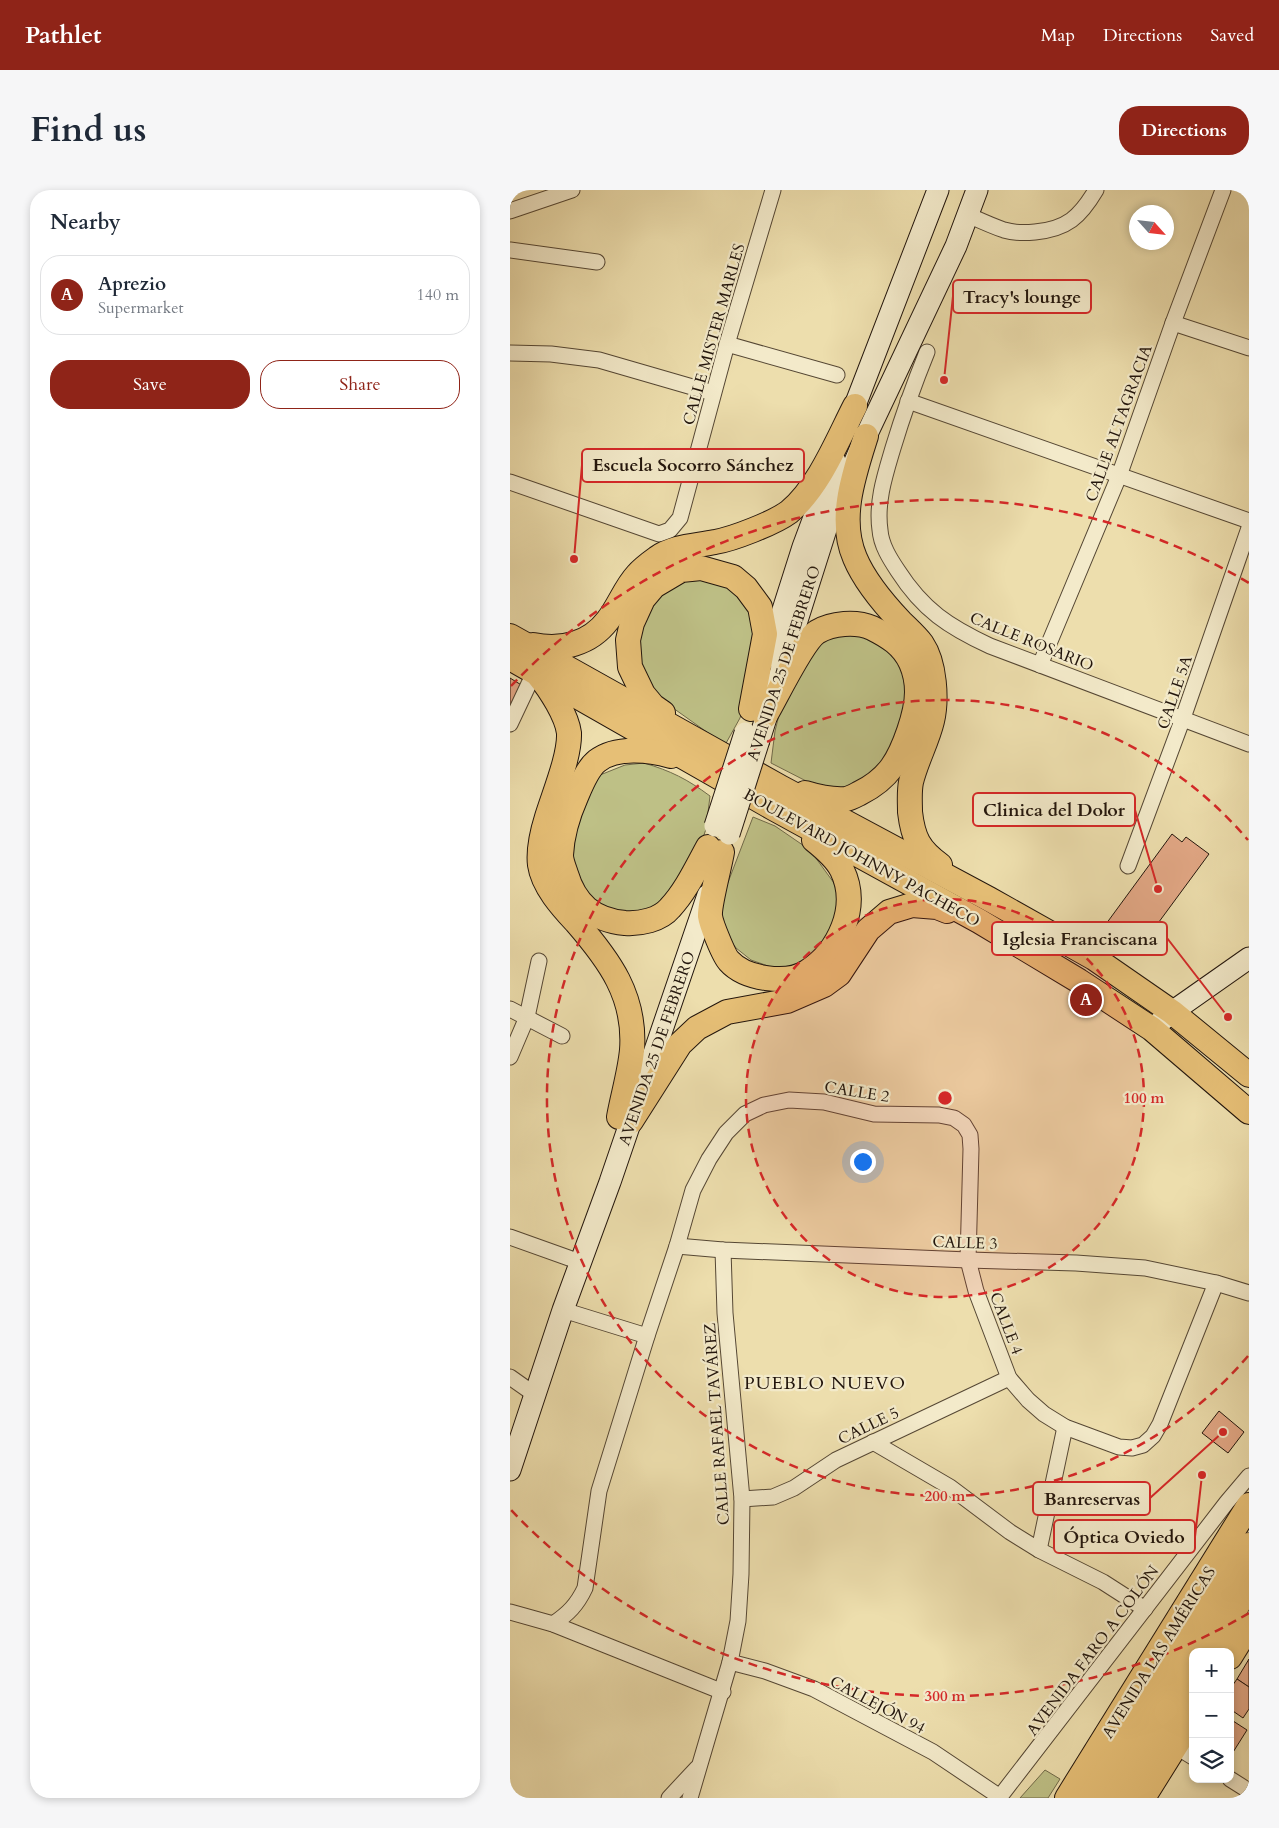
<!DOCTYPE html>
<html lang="en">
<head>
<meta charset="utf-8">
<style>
  body { margin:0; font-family:Cardo,serif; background:#f6f6f7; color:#1f2937 }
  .controls { position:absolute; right:15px; bottom:15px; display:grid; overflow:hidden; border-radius:10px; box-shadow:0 2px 8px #0003 }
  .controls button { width:45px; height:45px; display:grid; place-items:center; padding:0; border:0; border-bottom:1px solid #e0e1e3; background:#fff; color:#1f2937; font:25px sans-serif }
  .compass { position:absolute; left:619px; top:15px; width:45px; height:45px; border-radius:50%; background:#fff; box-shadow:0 2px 8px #0003; rotate:117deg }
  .you { position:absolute; left:352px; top:971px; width:18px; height:18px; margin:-12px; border:4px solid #fff; border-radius:50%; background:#1a73e8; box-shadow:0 0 0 8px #1a73e833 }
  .badge { display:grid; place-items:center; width:32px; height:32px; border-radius:50%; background:#8f2418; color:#fff; font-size:16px; font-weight:700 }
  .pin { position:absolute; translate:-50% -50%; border:2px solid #fff; box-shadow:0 1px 5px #0006 }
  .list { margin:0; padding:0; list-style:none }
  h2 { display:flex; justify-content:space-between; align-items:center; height:65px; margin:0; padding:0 20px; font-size:21px }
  h2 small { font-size:16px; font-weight:400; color:#747a83 }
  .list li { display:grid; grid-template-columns:32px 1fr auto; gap:15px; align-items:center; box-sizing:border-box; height:80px; margin:0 10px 10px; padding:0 10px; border:1px solid #e0e1e3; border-radius:20px }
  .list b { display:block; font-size:19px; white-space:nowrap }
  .list p { margin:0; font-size:16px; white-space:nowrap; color:#747a83 }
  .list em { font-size:16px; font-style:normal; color:#747a83 }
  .actions { display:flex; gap:10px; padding:15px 20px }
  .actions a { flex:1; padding:11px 0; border:1px solid #8f2418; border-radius:20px; text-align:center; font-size:18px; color:#8f2418 }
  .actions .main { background:#8f2418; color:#fff }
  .icon { flex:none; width:28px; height:28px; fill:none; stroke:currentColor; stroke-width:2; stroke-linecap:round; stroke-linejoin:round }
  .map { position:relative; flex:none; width:739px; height:1608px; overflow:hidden; border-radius:20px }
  header { display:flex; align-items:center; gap:30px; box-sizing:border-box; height:70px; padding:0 25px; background:#8f2418; color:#fff }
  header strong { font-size:24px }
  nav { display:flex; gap:28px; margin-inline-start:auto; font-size:18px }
  .intro { display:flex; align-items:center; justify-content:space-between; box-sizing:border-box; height:120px; padding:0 30px }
  h1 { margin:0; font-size:35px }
  .button { padding:12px 22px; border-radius:20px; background:#8f2418; color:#fff; font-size:18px; font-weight:700 }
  main { display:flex; gap:30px; padding:0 30px }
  aside { flex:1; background:#fff; border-radius:20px; box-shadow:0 2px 8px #0003 }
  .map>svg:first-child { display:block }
  .green { fill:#bec086; stroke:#706a49 }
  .building { fill:#e3a886; stroke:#22150c }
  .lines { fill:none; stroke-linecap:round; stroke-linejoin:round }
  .minor-casing { stroke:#554734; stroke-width:17 }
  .secondary-casing { stroke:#22150c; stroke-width:23 }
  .primary-casing { stroke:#22150c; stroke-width:26 }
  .motorway-casing { stroke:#22150c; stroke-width:29 }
  .minor { stroke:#f3eaca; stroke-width:15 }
  .secondary { stroke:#f3eaca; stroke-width:21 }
  .primary { stroke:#e6bf76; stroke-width:24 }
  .motorway { stroke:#e6bf76; stroke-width:28 }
  .secondary-bridge-casing { stroke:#22150c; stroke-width:23; stroke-linecap:butt }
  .secondary-bridge { stroke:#f3eaca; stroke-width:21 }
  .ring { fill:none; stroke:#d62828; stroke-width:2.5; stroke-dasharray:9 6 }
  .labels { text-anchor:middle; stroke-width:4.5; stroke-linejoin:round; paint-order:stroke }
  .street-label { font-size:16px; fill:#22150c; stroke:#f3eaca }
  .neighbourhood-label { font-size:18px; letter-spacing:1px; fill:#22150c; stroke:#f3eaca }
  .centre { fill:#d62828; stroke:#f3eaca; stroke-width:2.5 }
  .ring-label { font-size:15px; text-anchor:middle; font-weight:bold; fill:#d62828; stroke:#f3eaca; stroke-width:4.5; stroke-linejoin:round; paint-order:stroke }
  .leader { fill:none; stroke:#d62828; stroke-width:2 }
  .callout-dot { fill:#d62828; stroke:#f3eaca; stroke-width:2 }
  .callout { fill:#f3eaca; stroke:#d62828; stroke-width:2 }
  .callout-label { font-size:18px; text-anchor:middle; font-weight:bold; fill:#22150c }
</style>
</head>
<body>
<header>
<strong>Pathlet</strong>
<nav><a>Map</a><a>Directions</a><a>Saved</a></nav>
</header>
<div class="intro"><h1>Find us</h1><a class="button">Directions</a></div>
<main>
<aside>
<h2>Nearby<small></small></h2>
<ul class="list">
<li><span class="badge">A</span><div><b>Aprezio</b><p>Supermarket</p></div><em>140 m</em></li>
</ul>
<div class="actions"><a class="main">Save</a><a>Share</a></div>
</aside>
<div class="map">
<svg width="739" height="1608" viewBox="0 0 739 1608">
  <rect width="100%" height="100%" fill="#eddead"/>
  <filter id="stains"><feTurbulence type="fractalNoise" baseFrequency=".004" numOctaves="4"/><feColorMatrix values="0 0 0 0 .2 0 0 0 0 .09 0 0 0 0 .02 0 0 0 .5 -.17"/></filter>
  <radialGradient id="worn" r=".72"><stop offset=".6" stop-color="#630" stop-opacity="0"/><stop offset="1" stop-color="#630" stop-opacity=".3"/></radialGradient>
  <!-- green -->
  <g class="green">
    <polygon points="199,390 221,397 248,423 242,493 230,528 215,555 156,513 139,498 127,478 127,435 155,399 176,391"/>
    <polygon points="344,443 367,450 388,463 402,496 381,566 364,583 344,595 324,599 300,593 261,573 265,541 271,517 288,473 319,446"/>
    <path d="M 134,573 C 161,581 177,589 200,606 L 196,639 L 187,665 L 144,722 L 99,722 L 78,708 L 62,686 L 61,628 L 90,585 L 115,575 Z"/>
    <polygon points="243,627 265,636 300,660 324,693 329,710 328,731 307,765 281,777 261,777 241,770 226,758 219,748 212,729 213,709 217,695"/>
    <polygon points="535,1580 550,1589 538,1608 510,1608"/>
  </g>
  <!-- building -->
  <g class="building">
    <polygon points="0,488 13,496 0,518"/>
    <polygon points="662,644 672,652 676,647 699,664 629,759 596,734"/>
    <polygon points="709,1221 734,1242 718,1263 692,1243"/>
    <polygon points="739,1469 739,1497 727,1489"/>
    <polygon points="727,1489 739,1497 739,1519 733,1528 720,1519 720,1499"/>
    <polygon points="720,1529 737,1540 720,1567"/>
  </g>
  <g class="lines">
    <defs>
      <g id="minor">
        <polyline points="0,21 62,0"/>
        <path d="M 458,25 C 469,30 482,36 494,40 C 504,43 515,43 525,42 C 557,39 570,27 586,0"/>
        <polyline points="0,60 87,72"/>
        <polyline points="663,133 739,158"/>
        <polyline points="217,154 327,185"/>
        <path d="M 417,162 C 404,194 393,225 383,258 C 375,285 366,312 370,340 C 371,355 380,369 388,381 C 413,420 439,437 480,456 L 739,554"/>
        <polyline points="0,163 41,164 89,170 203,203"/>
        <polyline points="398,211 739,331"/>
        <polyline points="0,292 149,344 160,340 170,328 217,154 263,0"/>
        <polyline points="530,475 609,286 663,133 713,0"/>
        <polyline points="0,534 25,481"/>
        <polyline points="618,676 673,528 739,338"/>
        <polyline points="0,819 52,846"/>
        <polyline points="0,867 17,827 29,771"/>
        <polyline points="0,1047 70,1072"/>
        <polyline points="167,1056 213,1060 458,1070 566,1073 635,1078 706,1093 739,1103"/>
        <polyline points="53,1120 137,1146"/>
        <polyline points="0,1187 24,1204"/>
        <polyline points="363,1252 440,1297 500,1342 529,1360 593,1392 635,1419"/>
        <polyline points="232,1309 263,1307 284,1298 326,1270 499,1188"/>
        <polyline points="529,1360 555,1237"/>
        <polyline points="0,1422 43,1434 213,1502"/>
        <path d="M 43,1434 C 58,1424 67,1415 75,1398 L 89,1301 L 137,1146 L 167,1056 L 183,1000 L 199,969 L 216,943 L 235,924 L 254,915 L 279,910 L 314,912 L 364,924 L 429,925 L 444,928 L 454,935 L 460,945 L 461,959 L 458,1070 L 466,1101 L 499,1188 L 518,1210 L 534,1224 L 555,1237 L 609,1257 L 622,1258 L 633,1255 L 643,1246 L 650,1234 L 706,1093"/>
        <polyline points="220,1472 255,1481 304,1499 423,1562 490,1607"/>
        <polyline points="665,1556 683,1567"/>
        <polyline points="720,1589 739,1601"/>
        <polyline points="159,1608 187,1578"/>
        <polyline points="180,1608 220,1472 228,1431 231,1384 232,1309 215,1123 213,1060"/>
        <polyline points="489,1608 717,1312 739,1286"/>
      </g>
      <g id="secondary">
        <polyline points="339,231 428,0"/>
        <polyline points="258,467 293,357 325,271"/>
        <polyline points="249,550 317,336 356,246 446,56 467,0"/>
        <polyline points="642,839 662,822 739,768"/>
        <polyline points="0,1280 53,1120 100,992 198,705"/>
      </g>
      <g id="primary">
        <path d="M 356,246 C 344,284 328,329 345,368 C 355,392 374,414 391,432 C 398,439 406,446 412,454 C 425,473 427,510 422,531 C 417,552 406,571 401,592 C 399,602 400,612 400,622 C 403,648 409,660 430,675"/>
        <polyline points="0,446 270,597 479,709 584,768 662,822 739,885"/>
        <path d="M 23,455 C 51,461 80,454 98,430 C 109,416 115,398 127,385 C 132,379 140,373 147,368 C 163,356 186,356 205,352 C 223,349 264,333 279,322 C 309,297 327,251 345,216"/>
        <polyline points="0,468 263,618 469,731 569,791 642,839 739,922"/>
        <path d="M 29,486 C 40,499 57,526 59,543 C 60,566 44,604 37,627 C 32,643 28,659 30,675 C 33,696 52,717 66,732 C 99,770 126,806 122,860 C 120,882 113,905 109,927"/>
        <polyline points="153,523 143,516 133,504 120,477 118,450 122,433 133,409 144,396 171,380 191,378 223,387 236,398 250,417 255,444 241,519"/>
        <path d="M 255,526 C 266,508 292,452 307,442 C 322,433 346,431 362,438 C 378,446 393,455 401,473 C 405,482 407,492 407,502 C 407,523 394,560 382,577 C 374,588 362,597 350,603 C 346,605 341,608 336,609 C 322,610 308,607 295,603"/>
        <path d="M 161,566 C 140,560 106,556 87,571 C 77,579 71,595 66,607 C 58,625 52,645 51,665 C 51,671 54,678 56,684 C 65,714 83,730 115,733 C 130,734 150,730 160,718 C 176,701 187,677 198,657"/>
        <path d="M 212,662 C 210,675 199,715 200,726 C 201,734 214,766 219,771 C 235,789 277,795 297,782 C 329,762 350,717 332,680 C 326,668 314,658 304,650"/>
        <polyline points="121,931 170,854 187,838 217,822 277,811 314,795 329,784 358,740 379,722 402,715 427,717 437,721"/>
        <polyline points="720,1467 739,1436"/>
        <polyline points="557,1608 739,1315"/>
        <polyline points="633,1608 683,1528"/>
      </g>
      <g id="motorway">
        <polyline points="696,1462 739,1393"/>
        <polyline points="582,1608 739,1357"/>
        <polyline points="606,1608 683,1484"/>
      </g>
    </defs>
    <!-- minor casing -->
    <use href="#minor" class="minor-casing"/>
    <!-- secondary casing -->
    <use href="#secondary" class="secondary-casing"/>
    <!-- primary casing -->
    <use href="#primary" class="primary-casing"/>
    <!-- motorway casing -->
    <use href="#motorway" class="motorway-casing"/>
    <!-- minor -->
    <use href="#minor" class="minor"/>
    <!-- secondary -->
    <use href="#secondary" class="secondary"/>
    <!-- primary -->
    <use href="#primary" class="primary"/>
    <!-- motorway -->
    <use href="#motorway" class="motorway"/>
    <defs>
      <g id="secondary-bridge">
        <polyline points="205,636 235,543"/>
        <polyline points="219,644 249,550"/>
      </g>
    </defs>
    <!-- secondary-bridge casing -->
    <use href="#secondary-bridge" class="secondary-bridge-casing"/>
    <!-- secondary-bridge -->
    <use href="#secondary-bridge" class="secondary-bridge"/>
  </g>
  <!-- distance rings -->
  <circle cx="435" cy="908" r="199" fill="#d62828" fill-opacity=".12"/>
  <g class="ring">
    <circle cx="435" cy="908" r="199"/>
    <path d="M738 1166A398 398 0 1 1 738 650"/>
    <path d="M739 1423A598 598 0 0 1 1 1320M1 496A598 598 0 0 1 739 393"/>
  </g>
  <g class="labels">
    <!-- street labels -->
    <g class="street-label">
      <text transform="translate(203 144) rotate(-74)" y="6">CALLE MISTER MARLES</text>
      <text transform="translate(608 233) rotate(-70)" y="6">CALLE ALTAGRACIA</text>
      <text transform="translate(522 451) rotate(22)" y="6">CALLE ROSARIO</text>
      <text transform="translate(273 473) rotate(-72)" y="6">AVENIDA 25 DE FEBRERO</text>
      <text transform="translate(664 502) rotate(-71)" y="6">CALLE 5A</text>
      <text transform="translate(352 667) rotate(29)" y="6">BOULEVARD JOHNNY PACHECO</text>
      <text transform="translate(146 858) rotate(-71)" y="6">AVENIDA 25 DE FEBRERO</text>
      <text transform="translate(347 901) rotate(9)" y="6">CALLE 2</text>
      <text transform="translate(455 1052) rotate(2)" y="6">CALLE 3</text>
      <text transform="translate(497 1133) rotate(69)" y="6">CALLE 4</text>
      <text transform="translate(206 1234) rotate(-94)" y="6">CALLE RAFAEL TAVÁREZ</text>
      <text transform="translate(358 1235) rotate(-26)" y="6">CALLE 5</text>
      <text transform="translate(582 1460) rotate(-53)" y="6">AVENIDA FARO A COLÓN</text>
      <text transform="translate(648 1462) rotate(-58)" y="6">AVENIDA LAS AMÉRICAS</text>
      <text transform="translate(368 1514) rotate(28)" y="6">CALLEJÓN 94</text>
    </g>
    <!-- neighbourhood labels -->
    <g class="neighbourhood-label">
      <text x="315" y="1199">PUEBLO NUEVO</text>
    </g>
  </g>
  <circle cx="435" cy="908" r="8" class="centre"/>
  <g class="ring-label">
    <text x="634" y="913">100 m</text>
    <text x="435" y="1311">200 m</text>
    <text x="435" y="1511">300 m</text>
  </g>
  <!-- callouts -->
  <path class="leader" d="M434 190L443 106M64 369L72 275M648 699L625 620M718 827L657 748M713 1242L640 1308M692 1285L685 1347"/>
  <g class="callout-dot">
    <circle cx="434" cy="190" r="5"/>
    <circle cx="64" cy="369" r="5"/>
    <circle cx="648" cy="699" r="5"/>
    <circle cx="718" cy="827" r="5"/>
    <circle cx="713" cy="1242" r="5"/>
    <circle cx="692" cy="1285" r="5"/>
  </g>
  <g class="callout">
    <rect x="443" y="90" width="138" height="33" rx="5"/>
    <rect x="72" y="259" width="222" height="33" rx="5"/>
    <rect x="463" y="603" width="162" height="33" rx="5"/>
    <rect x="482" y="732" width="175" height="33" rx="5"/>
    <rect x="523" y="1292" width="117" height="33" rx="5"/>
    <rect x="544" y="1330" width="141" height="33" rx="5"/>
  </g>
  <g class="callout-label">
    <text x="512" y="113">Tracy's lounge</text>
    <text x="183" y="281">Escuela Socorro Sánchez</text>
    <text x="544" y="626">Clinica del Dolor</text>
    <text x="570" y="755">Iglesia Franciscana</text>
    <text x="582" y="1315">Banreservas</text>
    <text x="614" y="1353">Óptica Oviedo</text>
  </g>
  <rect width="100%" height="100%" filter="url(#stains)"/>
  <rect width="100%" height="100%" fill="url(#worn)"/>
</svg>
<div class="controls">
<button>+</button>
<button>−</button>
<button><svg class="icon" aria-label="layers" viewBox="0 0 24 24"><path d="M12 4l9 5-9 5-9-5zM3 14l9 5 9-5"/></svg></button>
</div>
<svg class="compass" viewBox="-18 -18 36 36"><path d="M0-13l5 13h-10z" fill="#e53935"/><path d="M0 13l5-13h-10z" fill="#747a83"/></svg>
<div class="you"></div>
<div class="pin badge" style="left:576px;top:810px">A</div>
</div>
</main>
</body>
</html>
